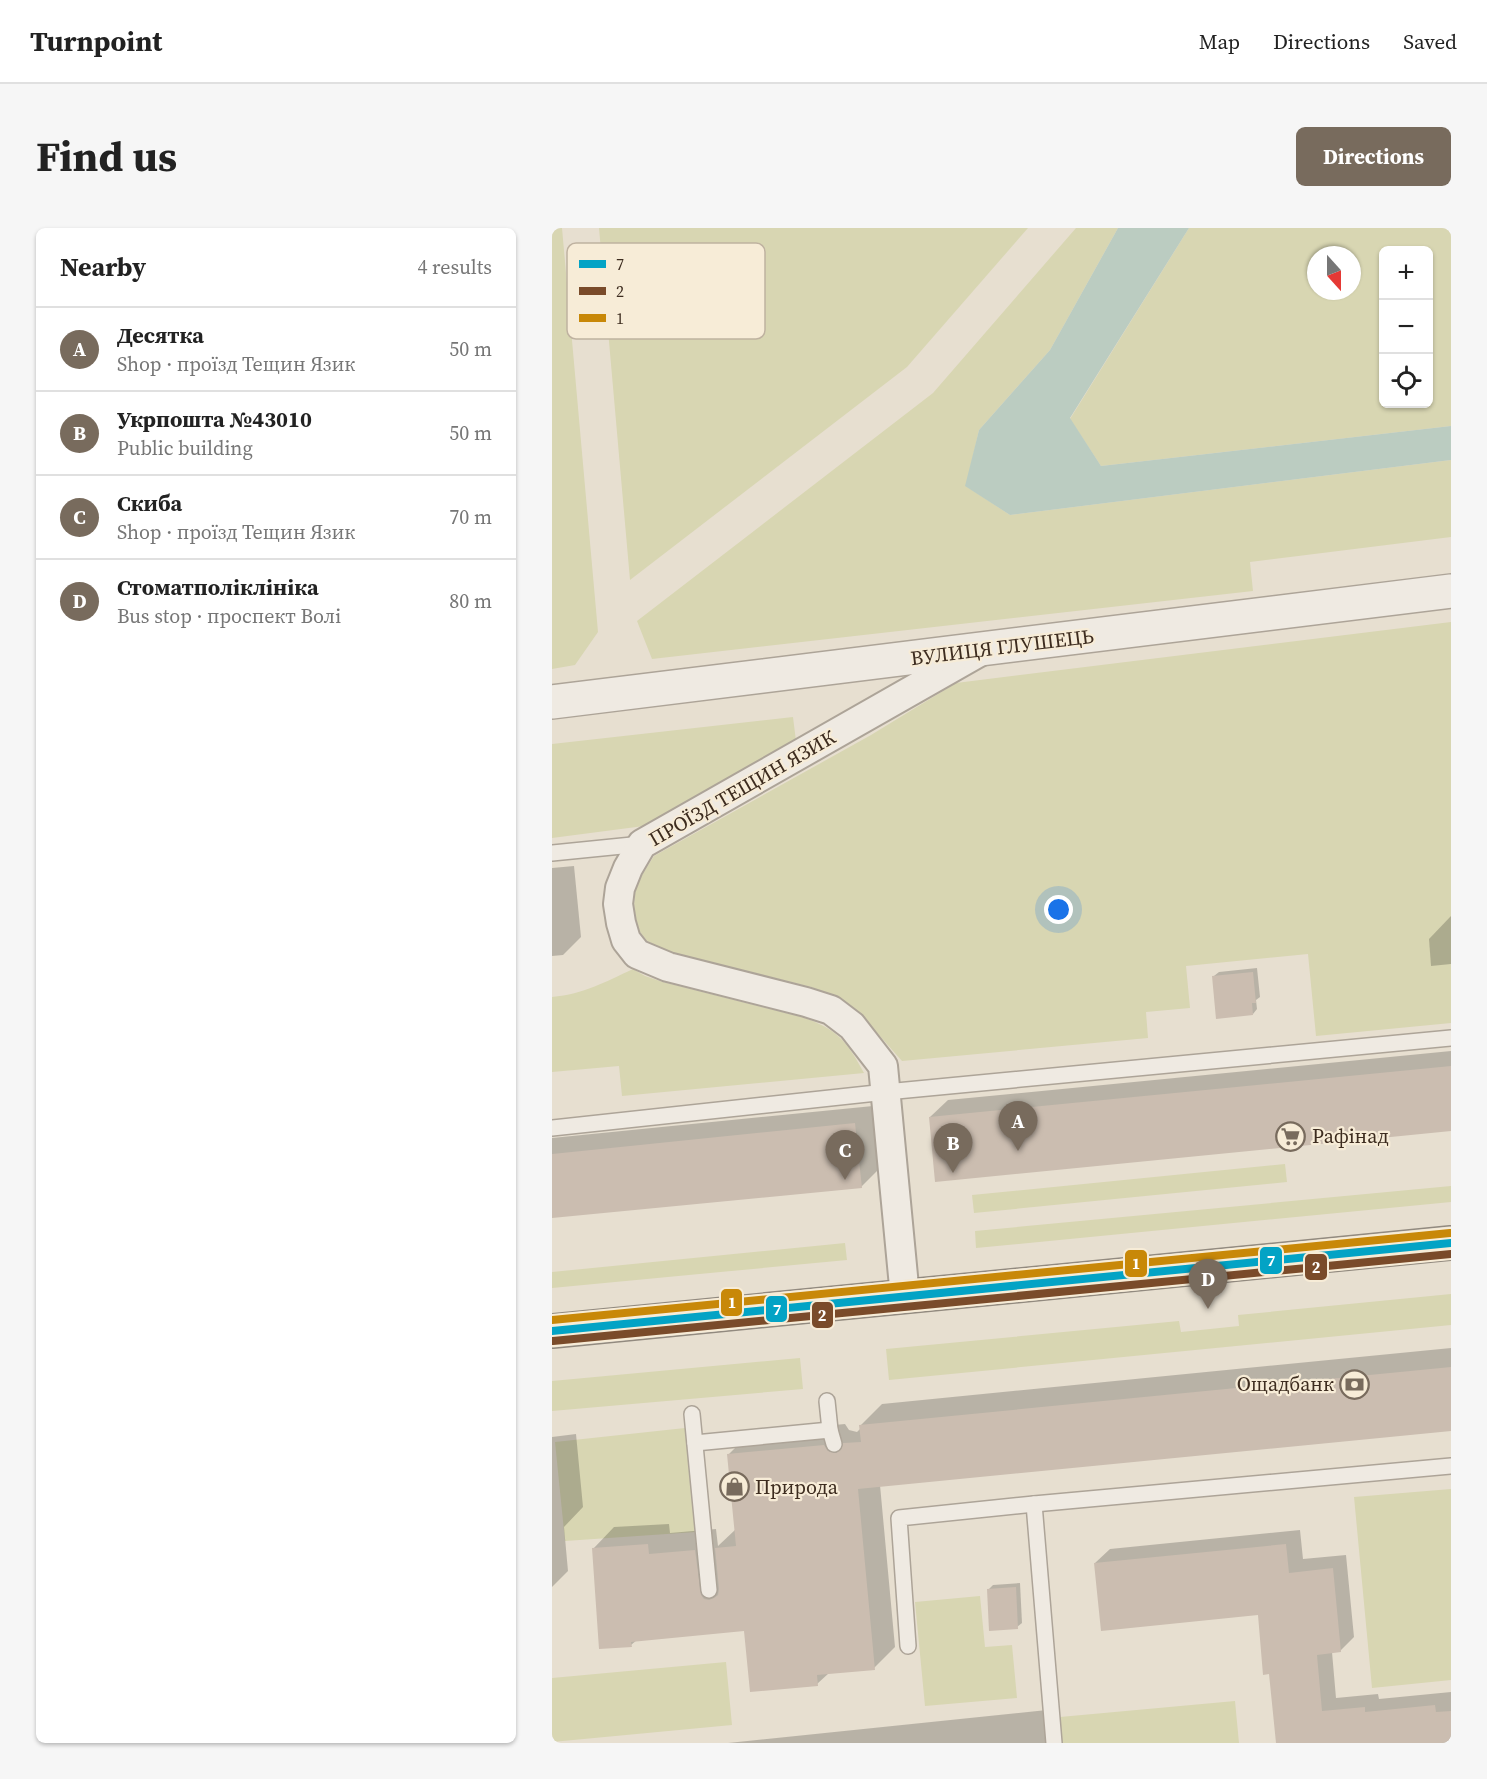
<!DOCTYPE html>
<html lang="en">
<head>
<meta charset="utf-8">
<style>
  body { margin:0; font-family:"Source Serif 4",serif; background:#f6f6f6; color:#222 }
  .controls { position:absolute; right:18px; top:18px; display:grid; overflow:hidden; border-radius:9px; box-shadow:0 2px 4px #0004 }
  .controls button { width:54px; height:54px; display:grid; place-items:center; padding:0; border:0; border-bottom:2px solid #e0e0e0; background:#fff; color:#222; font:30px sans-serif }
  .compass { position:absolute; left:755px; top:18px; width:54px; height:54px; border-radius:50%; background:#fff; box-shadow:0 2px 4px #0004; rotate:159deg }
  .you { position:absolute; left:507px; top:682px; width:21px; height:21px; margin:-15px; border:4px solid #fff; border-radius:50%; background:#1a73e8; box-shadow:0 0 0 9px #1a73e833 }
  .badge { display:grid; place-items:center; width:39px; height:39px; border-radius:50%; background:#786b5d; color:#fff; font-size:20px; font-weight:700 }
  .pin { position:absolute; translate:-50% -50px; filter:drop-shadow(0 2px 3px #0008) }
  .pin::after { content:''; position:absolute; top:32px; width:21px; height:18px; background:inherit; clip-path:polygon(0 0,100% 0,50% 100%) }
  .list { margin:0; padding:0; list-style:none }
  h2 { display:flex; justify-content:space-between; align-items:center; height:78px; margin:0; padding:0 24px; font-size:26px }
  h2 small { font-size:20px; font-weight:400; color:#767676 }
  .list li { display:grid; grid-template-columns:39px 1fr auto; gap:18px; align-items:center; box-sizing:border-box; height:84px; padding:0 24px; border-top:2px solid #e0e0e0 }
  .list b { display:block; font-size:22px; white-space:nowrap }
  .list p { margin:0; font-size:20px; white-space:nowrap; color:#767676 }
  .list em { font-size:20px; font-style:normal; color:#767676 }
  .icon { flex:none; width:33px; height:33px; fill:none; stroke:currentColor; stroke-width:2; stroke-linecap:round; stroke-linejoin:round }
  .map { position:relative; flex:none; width:899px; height:1515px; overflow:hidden; border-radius:9px }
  header { display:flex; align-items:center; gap:36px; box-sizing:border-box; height:84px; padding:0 30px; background:#fff; border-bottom:2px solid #e0e0e0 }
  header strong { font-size:28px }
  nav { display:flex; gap:33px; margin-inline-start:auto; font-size:21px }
  .intro { display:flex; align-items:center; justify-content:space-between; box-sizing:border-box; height:144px; padding:0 36px }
  h1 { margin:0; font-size:42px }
  .button { padding:15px 27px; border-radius:9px; background:#786b5d; color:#fff; font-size:21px; font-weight:700 }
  main { display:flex; gap:36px; padding:0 36px }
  aside { flex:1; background:#fff; border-radius:9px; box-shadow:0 2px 4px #0004 }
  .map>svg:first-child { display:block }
  .green { fill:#d8d6b2; fill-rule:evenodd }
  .water { fill:#bbccc1 }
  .shadow { fill:#0003 }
  .building { fill:#cbbdb0 }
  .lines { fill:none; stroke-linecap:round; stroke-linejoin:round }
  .service-casing { stroke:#ada498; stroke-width:18 }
  .minor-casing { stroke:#ada498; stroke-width:32 }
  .tertiary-casing { stroke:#ada498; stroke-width:36 }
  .primary-casing { stroke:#928a7f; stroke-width:36 }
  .service { stroke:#efeae2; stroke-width:15 }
  .minor { stroke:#efeae2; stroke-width:28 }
  .tertiary { stroke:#efeae2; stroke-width:33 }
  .primary { stroke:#e7e0d3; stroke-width:33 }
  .bus-1-casing { stroke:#f7ecd7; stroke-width:12 }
  .bus-2-casing { stroke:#f7ecd7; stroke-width:12 }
  .bus-3-casing { stroke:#f7ecd7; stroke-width:12 }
  .bus-1 { stroke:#03a3c5; stroke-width:8 }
  .bus-2 { stroke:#7a4b2a; stroke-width:8 }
  .bus-3 { stroke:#c88808; stroke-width:8 }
  .labels { text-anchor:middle; stroke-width:4.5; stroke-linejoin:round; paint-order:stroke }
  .street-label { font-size:20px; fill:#3d2c1f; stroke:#f7ecd7 }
  .poi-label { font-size:20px; fill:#3d2c1f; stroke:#f7ecd7; text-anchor:start }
  .key { fill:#f7ecd7; stroke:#bfb2a0; stroke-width:1.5 }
  .key-label { font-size:16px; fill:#3d2c1f }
  .line-badge { stroke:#f7ecd7; stroke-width:2 }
  .badge-label { font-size:16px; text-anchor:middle; font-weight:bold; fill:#fff }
</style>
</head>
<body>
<header>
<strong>Turnpoint</strong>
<nav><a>Map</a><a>Directions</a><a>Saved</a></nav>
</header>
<div class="intro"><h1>Find us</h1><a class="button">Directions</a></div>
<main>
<aside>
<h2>Nearby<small>4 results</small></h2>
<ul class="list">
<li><span class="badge">A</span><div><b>Десятка</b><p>Shop · проїзд Тещин Язик</p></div><em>50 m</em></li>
<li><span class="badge">B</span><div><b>Укрпошта №43010</b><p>Public building</p></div><em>50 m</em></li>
<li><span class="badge">C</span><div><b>Скиба</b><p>Shop · проїзд Тещин Язик</p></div><em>70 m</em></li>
<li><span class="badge">D</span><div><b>Стоматполіклініка</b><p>Bus stop · проспект Волі</p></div><em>80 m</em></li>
</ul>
</aside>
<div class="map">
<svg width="899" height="1515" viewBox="0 0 899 1515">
  <rect width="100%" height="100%" fill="#e7dfd0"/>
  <!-- green -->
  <g class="green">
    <polygon points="0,0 10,0 46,404 23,437 0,441"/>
    <polygon points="47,0 476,0 355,139 78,352"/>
    <polygon points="524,0 566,0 498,122 427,202 414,258 458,287 899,232 899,309 698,334 701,363 100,431 85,393 381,165"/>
    <path d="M 637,0 L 899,0 L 899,198 L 549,238 L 518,191 ZM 832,22 L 876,22 L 876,176 L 832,176 ZM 764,27 L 800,27 L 800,63 L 764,63 Z"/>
    <polygon points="899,394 899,795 764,808 756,726 634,738 638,780 594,784 596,810 350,833 310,788 286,769 259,759 120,725 95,713 88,704 84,692 82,677 83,664 90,647 102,628 319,507 404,455"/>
    <polygon points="241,489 244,513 92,598 0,610 0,516"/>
    <path d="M 81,741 L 93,748 L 111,754 L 250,789 C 285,801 295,813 312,845 L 70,868 L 67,838 L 0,844 L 0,769 C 32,766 53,754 81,741 Z"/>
    <polygon points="733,936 735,954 422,985 420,967"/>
    <polygon points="899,958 899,974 424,1020 423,1003"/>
    <polygon points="293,1015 295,1032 0,1060 0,1044"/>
    <polygon points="899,1066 899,1097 337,1152 334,1121 627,1093 629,1104 687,1098 686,1087"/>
    <polygon points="248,1130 251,1161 0,1183 0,1153"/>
    <polygon points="133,1200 144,1304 13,1313 3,1214"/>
    <polygon points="899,1261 899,1452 820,1460 802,1269"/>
    <polygon points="428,1368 433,1419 460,1417 465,1470 373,1478 363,1374"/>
    <polygon points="174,1434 180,1497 0,1514 0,1450"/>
    <polygon points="683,1473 687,1515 510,1515 508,1489"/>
  </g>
  <!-- water -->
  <polygon class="water" points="566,0 637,0 518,190 549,238 899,198 899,232 458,287 413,258 427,202 498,122"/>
  <!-- shadow -->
  <g class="shadow">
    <polygon points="22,638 29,709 11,727 0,728 0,640"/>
    <polygon points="899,688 899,736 879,738 877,711"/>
    <polygon points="705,740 708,769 704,772 705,781 701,786 662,748 667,744"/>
    <polygon points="899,823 899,902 378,889 396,872"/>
    <polygon points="321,878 327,941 309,959 0,989 0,910"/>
    <polygon points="899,1120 899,1202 328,1257 343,1419 322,1440 277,1445 265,1456 193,1401 85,1412 79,1417 41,1321 62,1299 117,1296 118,1305 164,1301 166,1318 184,1301 177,1226 198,1205 293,1196 297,1202 305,1204 309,1200 309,1197 330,1176"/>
    <polygon points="24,1206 31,1279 12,1299 16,1343 0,1359 0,1209"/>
    <polygon points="748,1302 751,1331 794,1327 802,1409 788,1423 780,1424 784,1470 826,1466 827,1471 899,1464 899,1515 725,1515 718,1444 707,1385 543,1335 558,1321"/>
    <polygon points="468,1355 470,1395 465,1399 436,1362 441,1357"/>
    <polygon points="495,1482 498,1515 176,1515"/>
  </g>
  <!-- building -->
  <g class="building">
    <polygon points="701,744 704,775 700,775 701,787 664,791 660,748"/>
    <polygon points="899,838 899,903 383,954 377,889"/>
    <polygon points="303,895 310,960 0,990 0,926"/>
    <polygon points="899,1139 899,1203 306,1261 323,1442 265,1447 266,1458 198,1464 192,1403 79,1414 80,1419 47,1421 40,1320 96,1316 97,1326 143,1322 149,1367 152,1371 157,1372 162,1370 166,1367 167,1361 163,1320 184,1318 175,1226 272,1217 276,1223 284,1225 289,1222 291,1215 309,1214 307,1197"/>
    <polygon points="734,1316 737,1345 781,1340 789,1424 765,1427 770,1483 813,1479 813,1484 883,1477 884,1484 899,1483 899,1515 724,1515 717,1446 711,1447 706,1387 549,1403 542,1335"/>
    <polygon points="464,1359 466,1401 437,1403 435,1361"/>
  </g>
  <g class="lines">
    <defs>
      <g id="service">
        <polyline points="0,625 90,616"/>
        <polyline points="0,900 334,864 899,810"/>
        <polyline points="275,1173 278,1202 282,1216"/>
        <polyline points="140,1186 157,1362"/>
        <polyline points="143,1215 278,1202"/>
        <polyline points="482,1276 502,1515"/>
        <polyline points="356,1418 347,1290 482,1276 899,1238"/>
      </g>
      <polyline id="minor" points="353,1069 331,838 300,798 279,782 254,774 116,739 85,726 74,712 69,695 66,676 68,660 76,640 90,616 429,423"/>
      <polyline id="tertiary" points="0,474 899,363"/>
      <polyline id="primary" points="0,1103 899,1015"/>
    </defs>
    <!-- service casing -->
    <use href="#service" class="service-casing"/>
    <!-- minor casing -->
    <use href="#minor" class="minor-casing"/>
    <!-- tertiary casing -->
    <use href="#tertiary" class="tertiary-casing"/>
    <!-- primary casing -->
    <use href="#primary" class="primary-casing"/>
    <!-- service -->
    <use href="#service" class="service"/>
    <!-- minor -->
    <use href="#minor" class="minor"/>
    <!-- tertiary -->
    <use href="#tertiary" class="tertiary"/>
    <!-- primary -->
    <use href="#primary" class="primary"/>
    <defs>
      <polyline id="bus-1" points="0,1103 899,1015"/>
      <polyline id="bus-2" points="1,1113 899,1026"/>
      <polyline id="bus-3" points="0,1092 898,1005"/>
    </defs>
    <!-- bus-1 casing -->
    <use href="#bus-1" class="bus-1-casing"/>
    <!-- bus-2 casing -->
    <use href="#bus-2" class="bus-2-casing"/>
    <!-- bus-3 casing -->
    <use href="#bus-3" class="bus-3-casing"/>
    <!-- bus-1 -->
    <use href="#bus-1" class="bus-1"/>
    <!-- bus-2 -->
    <use href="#bus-2" class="bus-2"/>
    <!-- bus-3 -->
    <use href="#bus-3" class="bus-3"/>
  </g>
  <!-- icons -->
  <defs>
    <symbol id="supermarket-ring" viewBox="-11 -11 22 22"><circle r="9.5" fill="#f7ecd7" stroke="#786b5d" stroke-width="1.5"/><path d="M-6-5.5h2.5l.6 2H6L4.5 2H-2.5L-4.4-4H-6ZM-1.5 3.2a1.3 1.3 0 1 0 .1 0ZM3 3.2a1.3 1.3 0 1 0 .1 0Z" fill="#786b5d"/></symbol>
    <symbol id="bank-ring" viewBox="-11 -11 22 22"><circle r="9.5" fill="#f7ecd7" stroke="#786b5d" stroke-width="1.5"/><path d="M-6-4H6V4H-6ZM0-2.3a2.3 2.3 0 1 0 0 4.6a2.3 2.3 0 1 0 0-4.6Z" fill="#786b5d"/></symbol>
    <symbol id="shop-ring" viewBox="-11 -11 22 22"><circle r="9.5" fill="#f7ecd7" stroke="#786b5d" stroke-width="1.5"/><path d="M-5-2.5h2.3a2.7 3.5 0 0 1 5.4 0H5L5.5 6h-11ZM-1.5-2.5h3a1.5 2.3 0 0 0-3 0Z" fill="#786b5d"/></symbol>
  </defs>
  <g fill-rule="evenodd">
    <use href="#supermarket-ring" x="722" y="892" width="33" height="33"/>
    <use href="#bank-ring" x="786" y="1140" width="33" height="33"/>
    <use href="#shop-ring" x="166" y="1242" width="33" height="33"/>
  </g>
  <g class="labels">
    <!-- street labels -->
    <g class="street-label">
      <text transform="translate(450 419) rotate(-7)" y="7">ВУЛИЦЯ ГЛУШЕЦЬ</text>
      <text transform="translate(190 560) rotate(-30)" y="7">ПРОЇЗД ТЕЩИН ЯЗИК</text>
    </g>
    <!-- poi labels -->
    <g class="poi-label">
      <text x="760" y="915">Рафінад</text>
      <text x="782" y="1163" text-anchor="end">Ощадбанк</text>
      <text x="203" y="1266">Природа</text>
    </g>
  </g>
  <!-- legend -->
  <rect x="15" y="15" width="198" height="96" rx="9" class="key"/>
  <rect x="27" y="32" width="27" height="8" fill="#03a3c5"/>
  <rect x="27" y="59" width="27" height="8" fill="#7a4b2a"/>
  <rect x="27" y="86" width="27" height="8" fill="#c88808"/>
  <g class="key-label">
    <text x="64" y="42">7</text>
    <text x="64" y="69">2</text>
    <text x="64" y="96">1</text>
  </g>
  <g class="line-badge">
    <rect x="707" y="1018" width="24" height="29" rx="6" fill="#03a3c5"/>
    <rect x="572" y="1021" width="24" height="29" rx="6" fill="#c88808"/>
    <rect x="752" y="1025" width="24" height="28" rx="6" fill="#7a4b2a"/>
    <rect x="168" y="1060" width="23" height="29" rx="6" fill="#c88808"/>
    <rect x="213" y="1067" width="23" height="28" rx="6" fill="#03a3c5"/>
    <rect x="259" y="1073" width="23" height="28" rx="6" fill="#7a4b2a"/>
  </g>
  <g class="badge-label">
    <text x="719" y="1038">7</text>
    <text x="584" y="1041">1</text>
    <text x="764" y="1045">2</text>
    <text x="180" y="1080">1</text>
    <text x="225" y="1087">7</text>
    <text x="270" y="1093">2</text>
  </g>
</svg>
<div class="controls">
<button>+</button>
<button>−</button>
<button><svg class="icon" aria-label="locate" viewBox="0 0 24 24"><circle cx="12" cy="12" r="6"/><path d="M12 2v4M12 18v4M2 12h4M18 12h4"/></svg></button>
</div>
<svg class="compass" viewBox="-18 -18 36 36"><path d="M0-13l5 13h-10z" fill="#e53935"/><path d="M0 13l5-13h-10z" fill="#767676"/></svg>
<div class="you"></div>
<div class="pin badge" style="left:466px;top:923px">A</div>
<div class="pin badge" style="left:401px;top:945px">B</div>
<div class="pin badge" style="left:293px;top:952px">C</div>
<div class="pin badge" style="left:656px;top:1081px">D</div>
</div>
</main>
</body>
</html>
